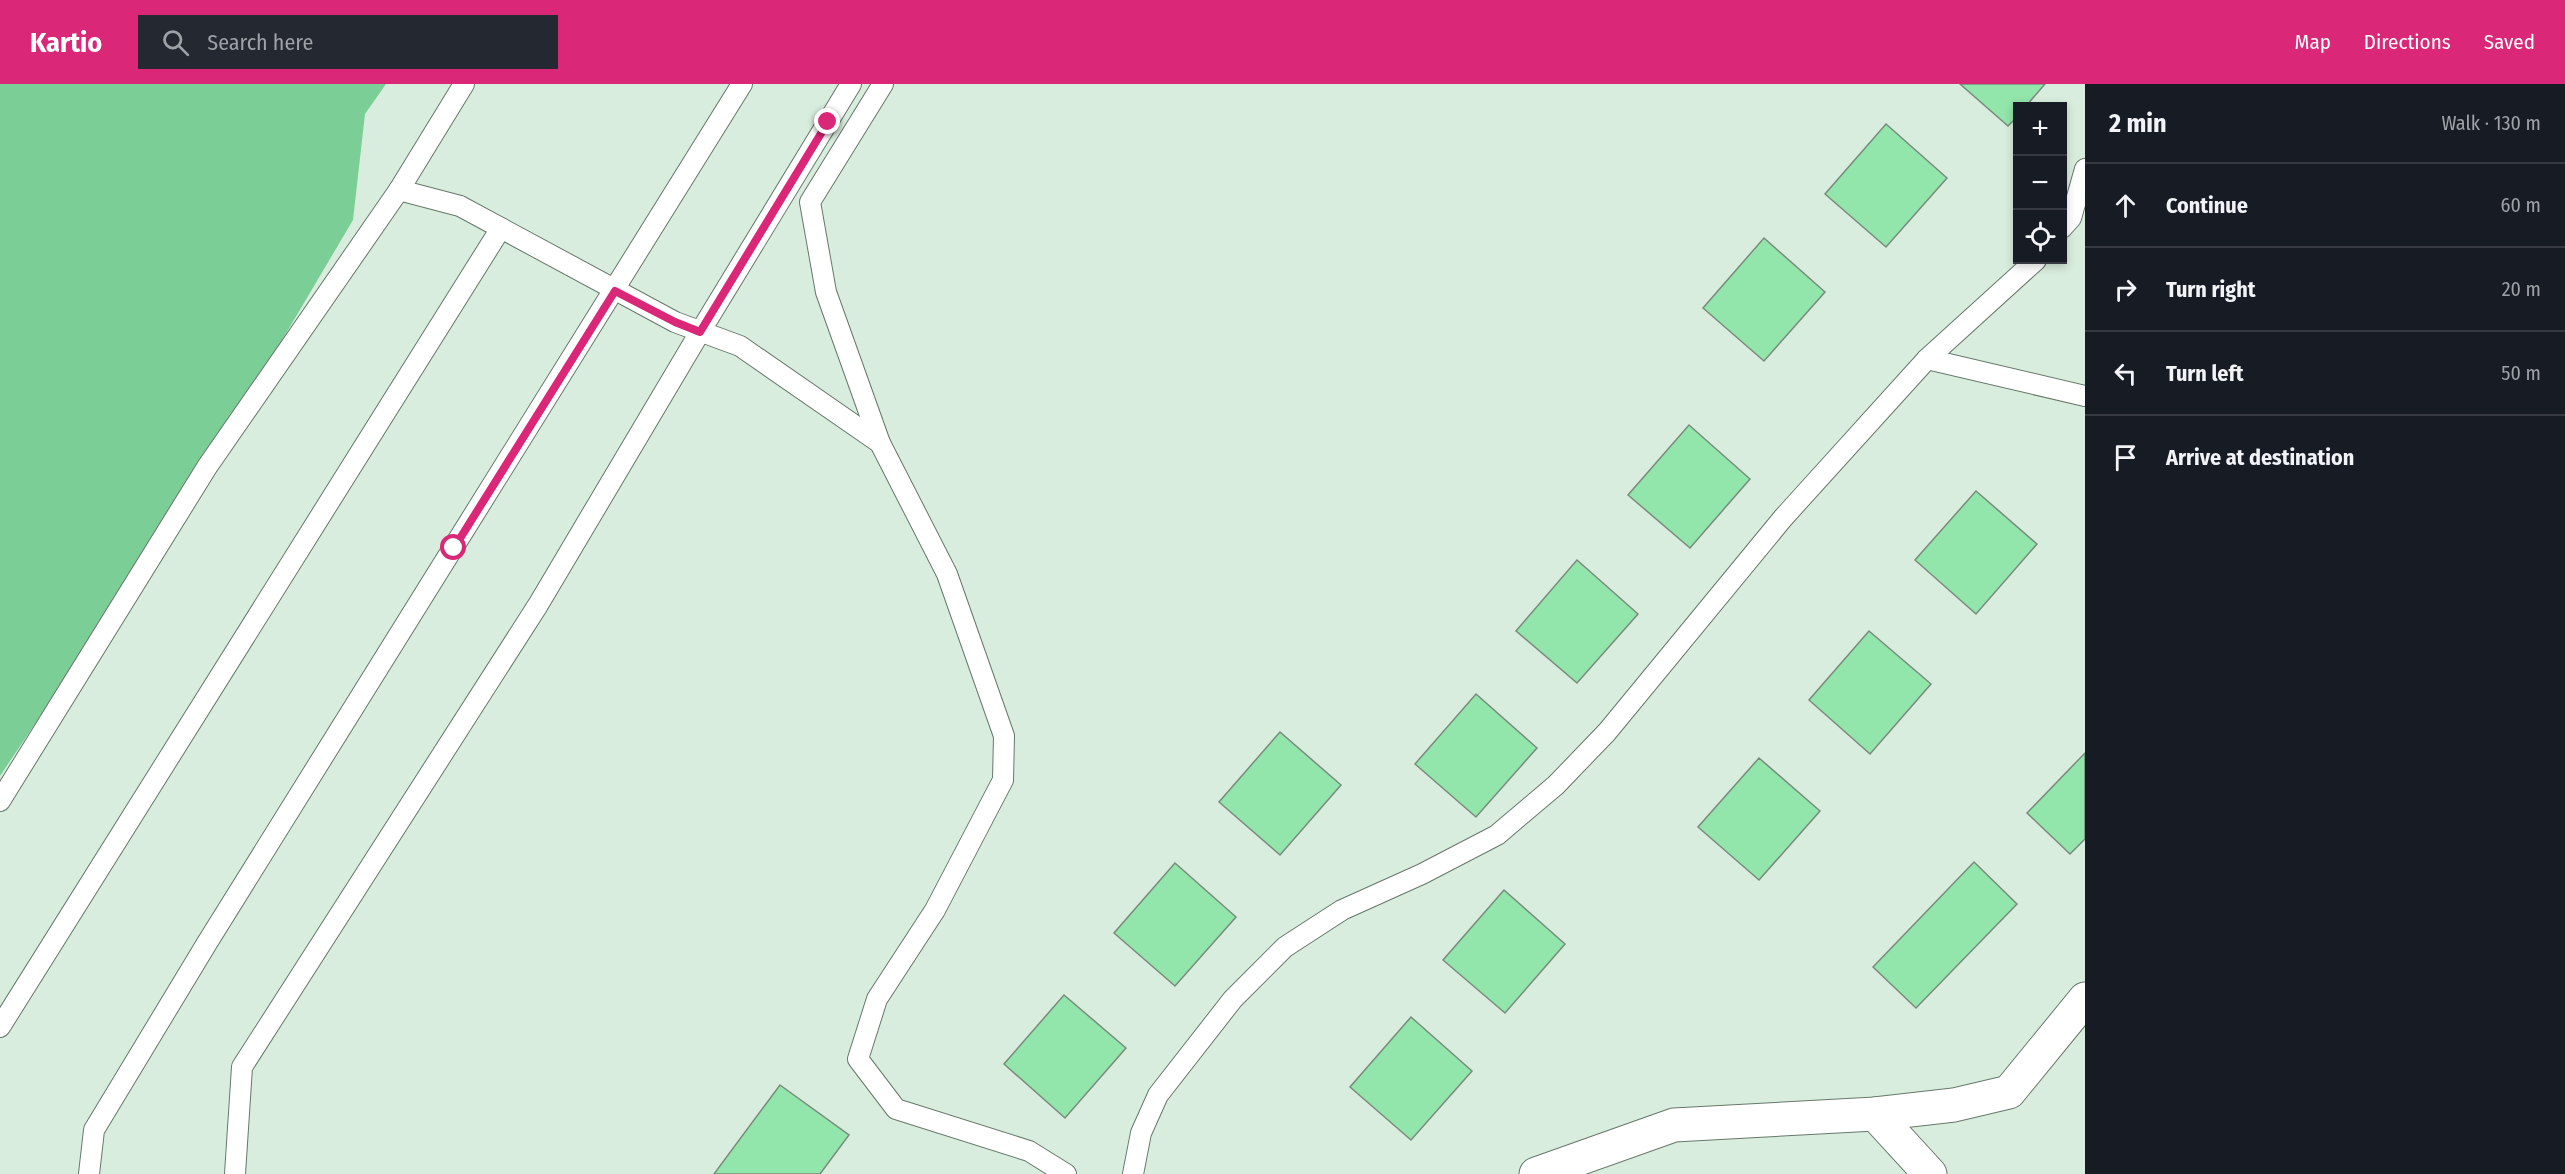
<!DOCTYPE html>
<html lang="en">
<head>
<meta charset="utf-8">
<style>
  body { margin:0; font-family:"Fira Sans Condensed",sans-serif; background:#242831; color:#f1f3f6 }
  .controls { position:absolute; right:18px; top:18px; display:grid; overflow:hidden; border-radius:0px; box-shadow:0 3px 9px #0003 }
  .controls button { width:54px; height:54px; display:grid; place-items:center; padding:0; border:0; border-bottom:2px solid #363941; background:#171b24; color:#f1f3f6; font:30px sans-serif }
  .stop { position:absolute; width:18px; height:18px; margin:-14px; border:4px solid #db2777; border-radius:50%; background:#fff }
  .stop.end { background:#db2777; border-color:#fff; box-shadow:0 2px 6px #0008 }
  .list { margin:0; padding:0; list-style:none }
  h2 { display:flex; justify-content:space-between; align-items:center; height:78px; margin:0; padding:0 24px; font-size:26px }
  h2 small { font-size:20px; font-weight:400; color:#9ea1a6 }
  .list li { display:grid; grid-template-columns:39px 1fr auto; gap:18px; align-items:center; box-sizing:border-box; height:84px; padding:0 24px; border-top:2px solid #363941 }
  .list b { display:block; font-size:22px; white-space:nowrap }
  .list em { font-size:20px; font-style:normal; color:#9ea1a6 }
  .icon { flex:none; width:33px; height:33px; fill:none; stroke:currentColor; stroke-width:2; stroke-linecap:round; stroke-linejoin:round }
  .map { position:relative; flex:none; width:2085px; height:1090px; overflow:hidden }
  header { display:flex; align-items:center; gap:36px; box-sizing:border-box; height:84px; padding:0 30px; background:#db2777; color:#fff }
  header strong { font-size:28px }
  nav { display:flex; gap:33px; margin-inline-start:auto; font-size:21px }
  .search { width:420px; height:54px; background:#242831; display:flex; align-items:center; gap:15px; box-sizing:border-box; padding:0 21px; border-radius:0px; color:#9ea1a6; font-size:22px }
  main { display:flex }
  aside { flex:1; background:#171b24 }
  .map>svg:first-child { display:block }
  .forest { fill:#7bce96 }
  .building { fill:#92e5ab; stroke:#798b7d; stroke-width:1.5 }
  .lines { fill:none; stroke-linecap:round; stroke-linejoin:round }
  .lane-casing { stroke:#66786a; stroke-width:22 }
  .street-casing { stroke:#66786a; stroke-width:35 }
  .secondary-casing { stroke:#66786a; stroke-width:35 }
  .lane { stroke:#fff; stroke-width:20 }
  .street { stroke:#fff; stroke-width:33 }
  .secondary { stroke:#fff; stroke-width:33 }
  .route { stroke:#db2777; stroke-width:8 }
</style>
</head>
<body>
<header>
<strong>Kartio</strong>
<div class="search"><svg class="icon" aria-label="search" viewBox="0 0 24 24"><circle cx="10" cy="10" r="6"/><path d="M15 15l6 6"/></svg>Search here</div>
<nav><a>Map</a><a>Directions</a><a>Saved</a></nav>
</header>
<main>
<div class="map">
<svg width="2085" height="1090" viewBox="0 0 2085 1090">
  <rect width="100%" height="100%" fill="#d9edde"/>
  <!-- forest -->
  <polygon class="forest" points="0,0 386,0 365,30 353,136 207,383 0,692"/>
  <!-- building -->
  <g class="building">
    <polygon points="1960,0 2045,0 2026,22 2018,22 2018,32 2008,42"/>
    <polygon points="1886,40 1947,94 1886,163 1825,110"/>
    <polygon points="1764,154 1825,208 1764,277 1703,224"/>
    <polygon points="1689,341 1750,395 1690,464 1628,411"/>
    <polygon points="1976,407 2037,460 1976,530 1915,476"/>
    <polygon points="1577,476 1638,530 1577,599 1516,547"/>
    <polygon points="1869,547 1931,600 1870,670 1809,616"/>
    <polygon points="1476,610 1537,664 1476,733 1415,680"/>
    <polygon points="1280,648 1341,701 1280,771 1219,718"/>
    <polygon points="2085,669 2085,755 2070,770 2027,729"/>
    <polygon points="1759,674 1820,727 1759,796 1698,743"/>
    <polygon points="1974,778 2017,820 1916,924 1873,883"/>
    <polygon points="1175,779 1236,833 1175,902 1114,849"/>
    <polygon points="1504,806 1565,860 1505,929 1443,876"/>
    <polygon points="1064,911 1126,964 1065,1034 1004,980"/>
    <polygon points="1411,933 1472,987 1411,1056 1350,1003"/>
    <polygon points="780,1001 849,1051 820,1090 714,1090"/>
  </g>
  <g class="lines">
    <defs>
      <g id="lane">
        <polyline points="399,106 460,122 675,238 740,262 880,359 947,490 1004,652 1003,696 935,826 877,915 858,975 896,1025 1029,1067 1066,1090"/>
        <polyline points="2062,144 2071,134 2085,85"/>
        <polyline points="1927,275 2085,312"/>
        <polyline points="880,359 826,208 810,118 883,0"/>
        <polyline points="0,717 207,383 399,106 464,0"/>
        <polyline points="0,943 501,144"/>
        <polyline points="89,1090 94,1046 207,859 742,0"/>
        <polyline points="235,1090 242,983 538,521 700,248 851,0"/>
        <polyline points="1133,1090 1141,1049 1158,1011 1233,915 1285,863 1342,826 1422,790 1497,751 1556,701 1607,648 1783,434 1927,275 2036,176"/>
      </g>
      <polyline id="street" points="1875,1030 1930,1090"/>
      <polyline id="secondary" points="1536,1090 1674,1041 1875,1030 1954,1021 2009,1008 2085,915"/>
    </defs>
    <!-- lane casing -->
    <use href="#lane" class="lane-casing"/>
    <!-- street casing -->
    <use href="#street" class="street-casing"/>
    <!-- secondary casing -->
    <use href="#secondary" class="secondary-casing"/>
    <!-- lane -->
    <use href="#lane" class="lane"/>
    <!-- street -->
    <use href="#street" class="street"/>
    <!-- secondary -->
    <use href="#secondary" class="secondary"/>
  </g>
  <g class="lines">
    <!-- route -->
    <polyline class="route" points="454,464 615,207 675,238 700,248 828,38"/>
  </g>
</svg>
<div class="controls">
<button>+</button>
<button>−</button>
<button><svg class="icon" aria-label="locate" viewBox="0 0 24 24"><circle cx="12" cy="12" r="6"/><path d="M12 2v4M12 18v4M2 12h4M18 12h4"/></svg></button>
</div>
<div class="stop" style="left:454px;top:464px"></div>
<div class="stop end" style="left:828px;top:38px"></div>
</div>
<aside>
<h2>2 min<small>Walk · 130 m</small></h2>
<ul class="list">
<li><svg class="icon" aria-label="ahead" viewBox="0 0 24 24"><path d="M12 20V5M6 11l6-6 6 6"/></svg><div><b>Continue</b></div><em>60 m</em></li>
<li><svg class="icon" aria-label="right" viewBox="0 0 24 24"><path d="M7 20v-9h11M14 6l5 5-5 5"/></svg><div><b>Turn right</b></div><em>20 m</em></li>
<li><svg class="icon" aria-label="left" viewBox="0 0 24 24"><path d="M17 20v-9H6M10 6l-5 5 5 5"/></svg><div><b>Turn left</b></div><em>50 m</em></li>
<li><svg class="icon" aria-label="arrive" viewBox="0 0 24 24"><path d="M6 21V4h12l-3 4 3 4H6"/></svg><div><b>Arrive at destination</b></div></li>
</ul>
</aside>
</main>
</body>
</html>
